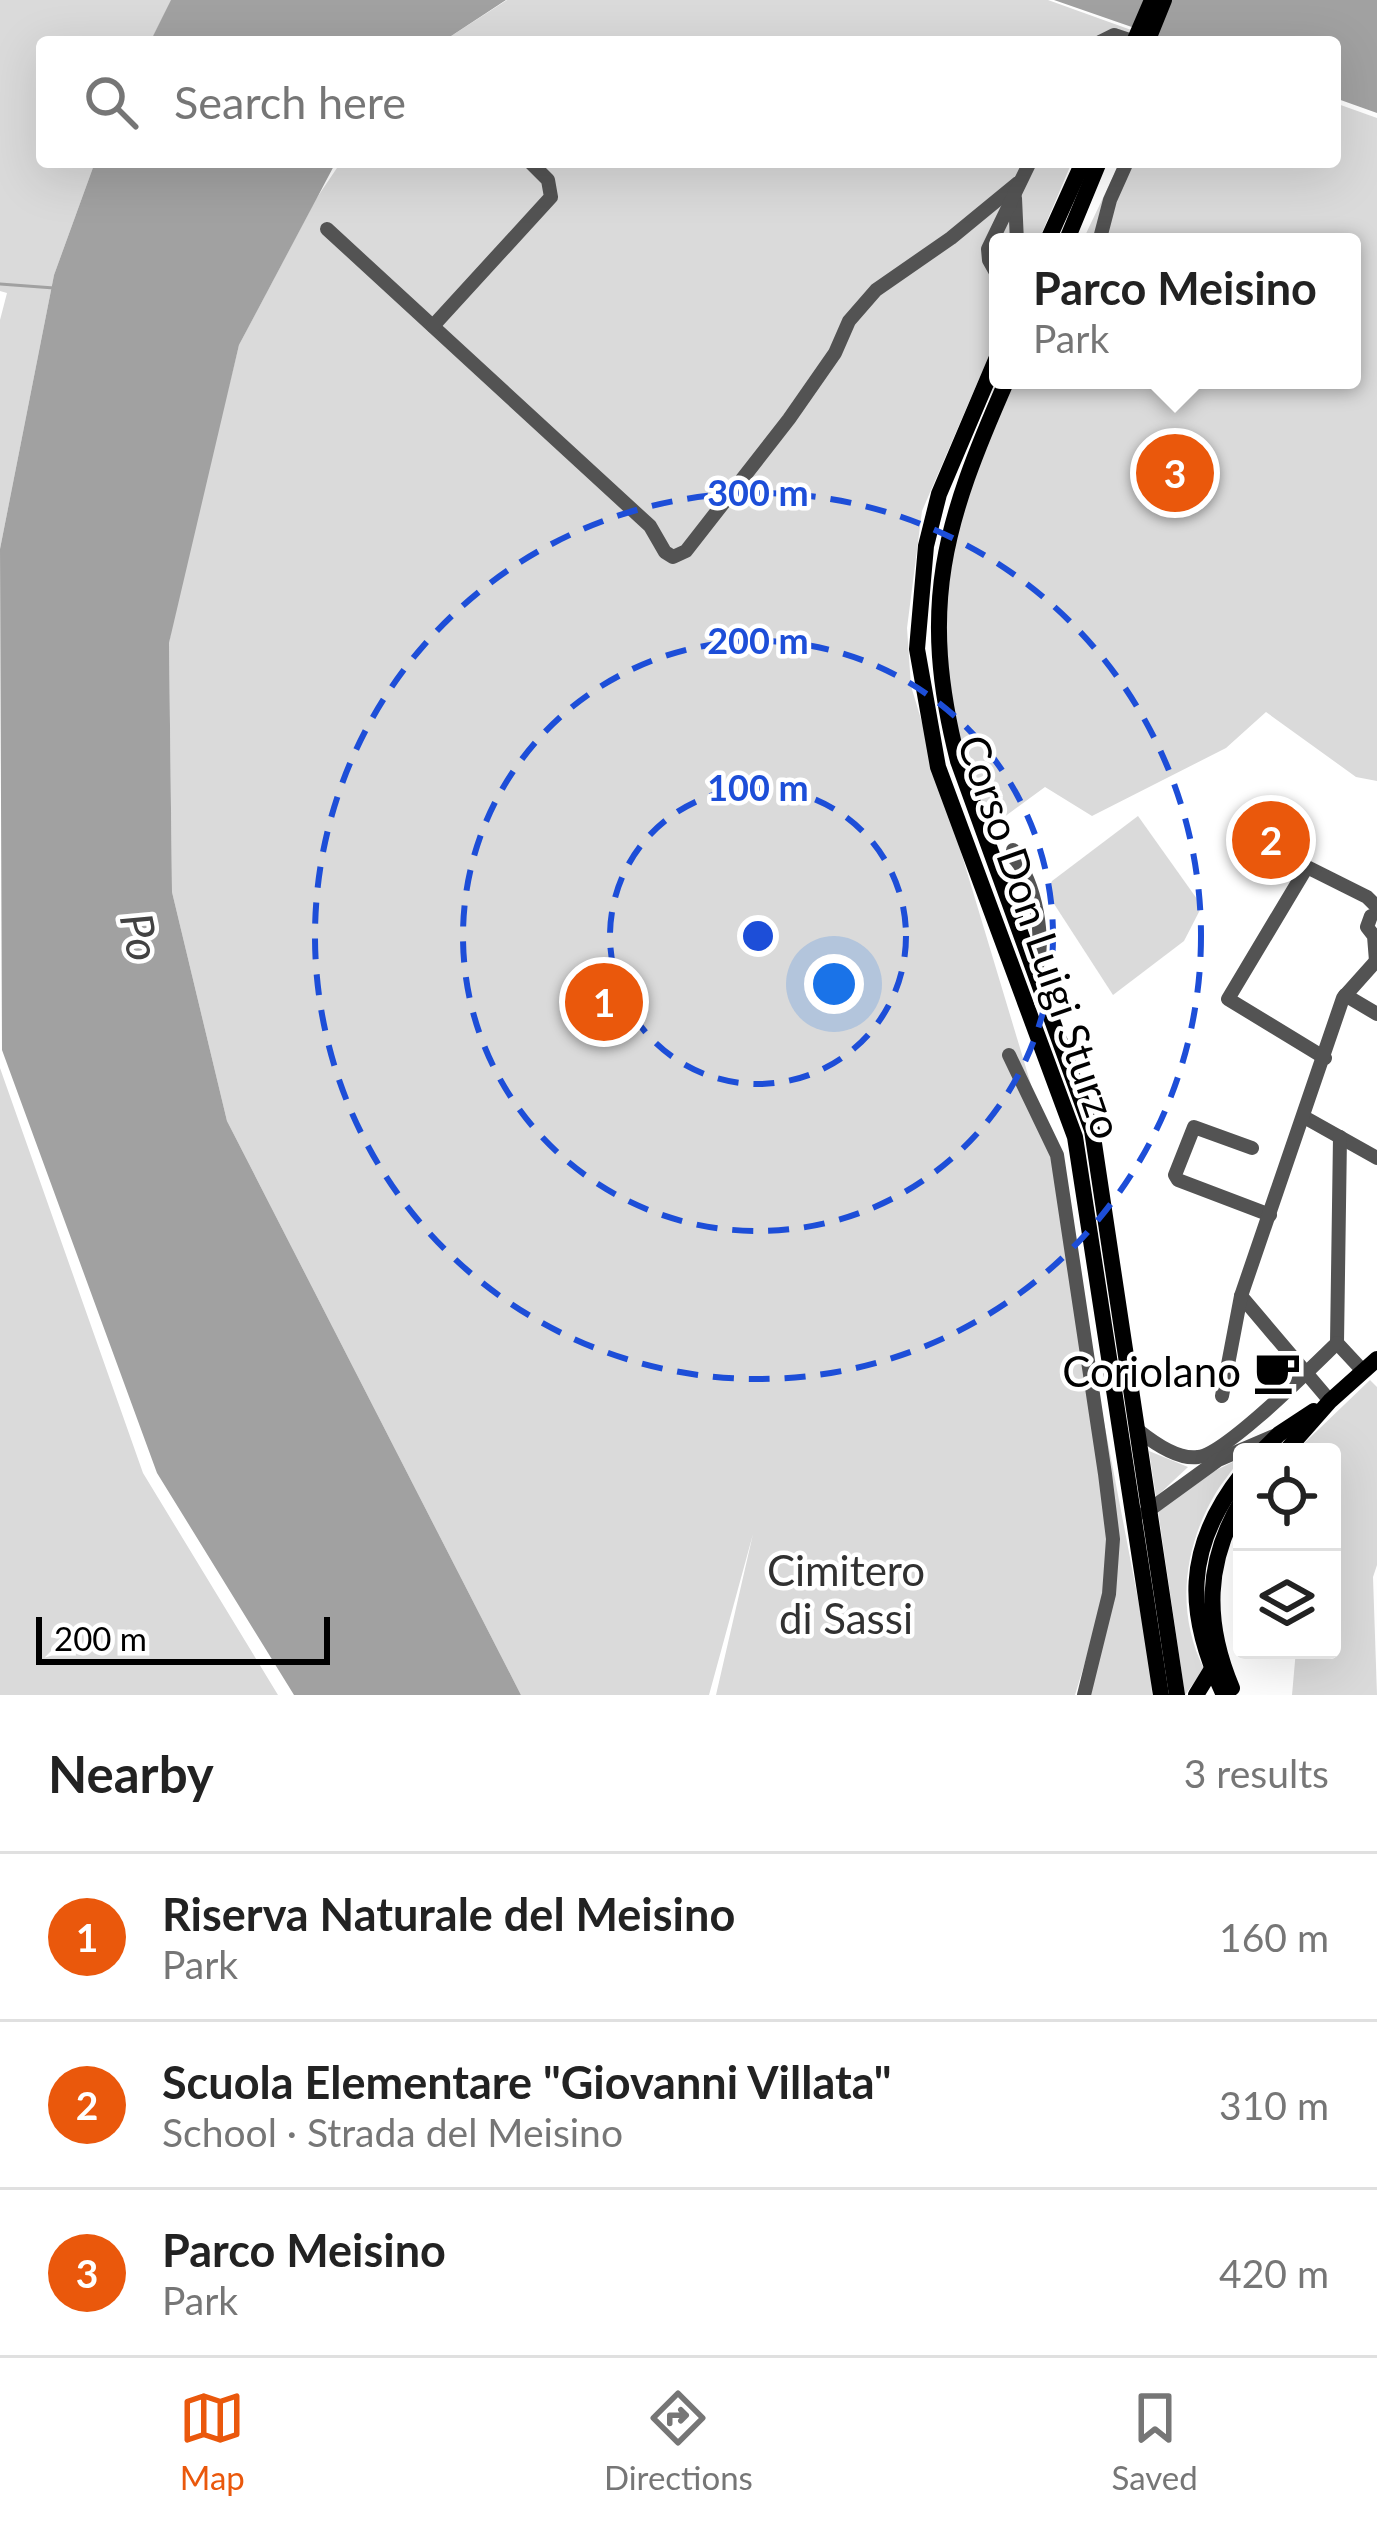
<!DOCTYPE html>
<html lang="en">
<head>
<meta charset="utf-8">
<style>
  body { margin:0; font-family:Lato,sans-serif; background:#f6f6f6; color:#222 }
  .controls { position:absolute; right:36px; bottom:36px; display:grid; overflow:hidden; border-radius:12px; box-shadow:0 12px 48px #0002 }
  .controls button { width:108px; height:108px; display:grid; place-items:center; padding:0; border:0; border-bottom:3px solid #e0e0e0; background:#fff; color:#222; font:60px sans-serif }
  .scale { position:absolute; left:36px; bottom:30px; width:294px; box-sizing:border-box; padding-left:12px; border:6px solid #000; border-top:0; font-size:33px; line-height:42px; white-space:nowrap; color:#000; -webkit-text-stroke:9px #fff; paint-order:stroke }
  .you { position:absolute; left:834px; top:984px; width:42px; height:42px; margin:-30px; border:9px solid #fff; border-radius:50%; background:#1a73e8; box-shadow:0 0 0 18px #1a73e833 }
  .badge { display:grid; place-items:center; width:78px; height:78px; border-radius:50%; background:#ea580c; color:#fff; font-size:39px; font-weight:700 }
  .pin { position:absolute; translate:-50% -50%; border:6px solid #fff; box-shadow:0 3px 12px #0006 }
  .popup { position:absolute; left:989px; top:233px; width:372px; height:156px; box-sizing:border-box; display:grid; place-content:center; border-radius:12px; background:#fff; filter:drop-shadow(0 3px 9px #0005); font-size:39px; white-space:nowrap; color:#767676 }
  .popup b { font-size:45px; color:#222 }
  .popup::after { content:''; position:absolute; left:50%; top:100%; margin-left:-24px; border:24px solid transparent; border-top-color:#fff }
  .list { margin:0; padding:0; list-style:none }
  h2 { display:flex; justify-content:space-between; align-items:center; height:156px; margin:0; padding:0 48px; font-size:51px }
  h2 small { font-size:39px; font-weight:400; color:#767676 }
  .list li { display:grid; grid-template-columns:78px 1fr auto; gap:36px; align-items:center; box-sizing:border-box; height:168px; padding:0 48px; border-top:3px solid #e0e0e0 }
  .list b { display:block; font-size:45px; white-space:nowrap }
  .list p { margin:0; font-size:39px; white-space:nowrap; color:#767676 }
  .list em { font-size:39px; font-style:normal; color:#767676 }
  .icon { flex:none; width:66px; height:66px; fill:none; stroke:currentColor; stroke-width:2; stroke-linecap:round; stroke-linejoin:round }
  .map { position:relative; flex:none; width:1377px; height:1695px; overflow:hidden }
  .search { position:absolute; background:#fff; box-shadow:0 12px 48px #0002; left:36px; right:36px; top:36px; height:132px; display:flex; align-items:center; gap:30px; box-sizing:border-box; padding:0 42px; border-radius:12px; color:#767676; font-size:45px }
  .sheet { height:660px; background:#fff }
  nav { display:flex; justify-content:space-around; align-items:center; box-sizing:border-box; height:168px; border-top:3px solid #e0e0e0; background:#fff; font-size:33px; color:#767676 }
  nav a { display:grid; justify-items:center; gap:6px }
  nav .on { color:#ea580c }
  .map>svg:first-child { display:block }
  .green { fill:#dadada }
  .water { fill:#a1a1a1 }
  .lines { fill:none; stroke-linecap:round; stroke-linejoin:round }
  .stream { stroke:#a1a1a1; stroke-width:3 }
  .minor { stroke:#535353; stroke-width:14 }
  .major { stroke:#000; stroke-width:16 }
  .ring { fill:none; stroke:#1d4ed8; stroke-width:6; stroke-dasharray:21 15 }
  .labels { text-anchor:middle; stroke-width:9; stroke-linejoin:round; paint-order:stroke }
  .street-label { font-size:42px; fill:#000; stroke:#fff }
  .poi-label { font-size:42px; fill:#000; stroke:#fff; text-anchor:end }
  .park-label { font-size:42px; fill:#313131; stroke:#fff }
  .water-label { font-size:45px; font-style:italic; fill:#424242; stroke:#fff }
  .centre { fill:#1d4ed8; stroke:#fff; stroke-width:6 }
  .ring-label { font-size:36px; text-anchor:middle; font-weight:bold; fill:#1d4ed8; stroke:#fff; stroke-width:9; stroke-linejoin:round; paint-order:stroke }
</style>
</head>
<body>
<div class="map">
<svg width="1377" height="1695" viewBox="0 0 1377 1695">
  <rect width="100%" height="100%" fill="#fff"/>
  <!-- green -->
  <g class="green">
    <polygon points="0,0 172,0 150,42 42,42 42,162 95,162 54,275 0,549 0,320 7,293 0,291"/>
    <polygon points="507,0 1048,0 1134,31 1129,42 442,42"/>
    <polygon points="1335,103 1377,118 1377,781 1356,777 1266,712 1226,748 1092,816 1045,787 992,826 970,780 947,682 946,582 964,493 1016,380 1352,380 1352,242 1082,242 1120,162 1335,162"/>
    <polygon points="341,162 1072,162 1038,242 998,242 998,335 922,511 907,628 911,686 1054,1161 1150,1662 1152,1695 1086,1695 1106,1593 1075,1695 716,1695 753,1534 709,1695 521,1695 227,1121 172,892 169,643 178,592 239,345 316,199"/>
    <polygon points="1138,816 1202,906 1184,941 1113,995 1047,893 1052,881"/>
    <polygon points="0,1068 143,1473 278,1695 0,1695"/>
    <polygon points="1370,1380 1377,1387 1377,1565 1373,1577 1377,1695 1292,1695 1296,1650 1332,1650 1332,1452 1295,1452"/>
    <polygon points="1149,1451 1188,1467 1156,1497"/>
    <path d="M 1241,1458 C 1233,1470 1222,1482 1214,1496 C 1183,1550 1176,1613 1204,1669 L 1185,1695 L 1158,1511 L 1196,1480 Z"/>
  </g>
  <!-- water -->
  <g class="water">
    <polygon points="171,0 506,0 442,42 150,42"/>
    <polygon points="1054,0 1377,0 1377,113 1335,98 1335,42 1175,42"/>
    <polygon points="95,162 336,162 239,345 169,643 172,892 227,1121 521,1695 294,1695 157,1473 2,1050 0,549 54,275"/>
  </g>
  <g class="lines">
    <!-- stream -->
    <polyline class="stream" points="0,284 54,288"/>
    <!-- minor -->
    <g class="minor">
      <polyline points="1100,42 1114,35 1135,42"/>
      <polyline points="1015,198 1017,242"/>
      <polyline points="327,229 650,526 665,552 673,557 686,551 789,419 835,353 849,321 876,290 951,238 1018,183"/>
      <polyline points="1099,242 1110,200 1127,162"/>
      <polyline points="998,276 989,260 988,249 1030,162"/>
      <polyline points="433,326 551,197 548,180 530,162"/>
      <path d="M 1013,850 L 1013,857 C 1035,877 1047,945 1035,972"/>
      <polyline points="1371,916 1367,927 1374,936 1376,961"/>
      <polyline points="1345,995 1377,1014"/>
      <polyline points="1009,1055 1057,1155 1105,1474 1113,1539 1109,1594 1084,1695"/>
      <polyline points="1325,1058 1228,999 1307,867 1367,897 1377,907"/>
      <polyline points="1304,1117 1377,1158"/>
      <polyline points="1252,1148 1194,1127 1175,1175 1178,1180 1270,1215"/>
      <polyline points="1241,1296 1330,1401"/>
      <polyline points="1337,1343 1340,1137"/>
      <polyline points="1337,1343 1363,1371"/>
      <polyline points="1222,1396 1241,1296 1343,998 1377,960"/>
      <path d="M 1139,1431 C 1154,1443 1178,1460 1198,1457 C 1226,1454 1313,1366 1337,1343"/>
      <polyline points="1145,1513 1218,1460 1274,1436"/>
    </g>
    <!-- major -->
    <g class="major">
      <polyline points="1134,42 1152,0"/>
      <polyline points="1147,42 1164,0"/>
      <polyline points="1047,242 1083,162"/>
      <polyline points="1066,242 1099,162"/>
      <polyline points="998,355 939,494 926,546 917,649 938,767 1075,1137 1161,1695"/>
      <path d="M 1007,380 C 944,523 918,605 958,761 L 1092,1130 L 1177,1695"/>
      <polyline points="1261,1452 1279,1434 1314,1411"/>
      <polyline points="1285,1452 1330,1401 1377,1359"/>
      <path d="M 1232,1688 C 1204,1622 1205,1562 1242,1500"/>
      <polyline points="1196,1695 1215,1664"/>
      <path d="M 1224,1695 C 1185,1613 1184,1548 1242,1474"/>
    </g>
  </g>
  <!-- distance rings -->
  <g class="ring">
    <circle cx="758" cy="936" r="148"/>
    <circle cx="758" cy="936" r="295"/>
    <circle cx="758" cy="936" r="443"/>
  </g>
  <!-- icons -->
  <defs>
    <symbol id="cafe-bare" viewBox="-9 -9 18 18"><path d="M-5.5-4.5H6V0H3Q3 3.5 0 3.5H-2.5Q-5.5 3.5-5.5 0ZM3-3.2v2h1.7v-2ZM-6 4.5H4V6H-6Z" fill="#000" stroke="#fff" stroke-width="2.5" paint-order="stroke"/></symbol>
  </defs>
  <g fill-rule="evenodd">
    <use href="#cafe-bare" x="1244" y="1339" width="66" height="66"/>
  </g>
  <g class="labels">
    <!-- street labels -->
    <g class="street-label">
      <text transform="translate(1040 937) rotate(71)" y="15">Corso Don Luigi Sturzo</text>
    </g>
    <!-- poi labels -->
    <g class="poi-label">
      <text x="1241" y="1387">Coriolano</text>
    </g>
    <!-- park labels -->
    <g class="park-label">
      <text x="846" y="1586">Cimitero<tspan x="846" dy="48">di Sassi</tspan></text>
    </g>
    <!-- water labels -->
    <g class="water-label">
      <text transform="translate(140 937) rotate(78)" y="16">Po</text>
    </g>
  </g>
  <circle cx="758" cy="936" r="18" class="centre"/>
  <g class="ring-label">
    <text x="758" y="506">300 m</text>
    <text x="758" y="654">200 m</text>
    <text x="758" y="801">100 m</text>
  </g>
</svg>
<div class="controls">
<button><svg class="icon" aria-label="locate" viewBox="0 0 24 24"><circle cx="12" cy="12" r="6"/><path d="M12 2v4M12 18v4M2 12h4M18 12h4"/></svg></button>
<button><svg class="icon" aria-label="layers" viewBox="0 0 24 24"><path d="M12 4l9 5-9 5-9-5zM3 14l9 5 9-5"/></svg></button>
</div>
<div class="scale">200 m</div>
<div class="you"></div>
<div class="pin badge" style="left:604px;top:1002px">1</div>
<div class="pin badge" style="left:1271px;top:840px">2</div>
<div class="pin badge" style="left:1175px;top:473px">3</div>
<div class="popup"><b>Parco Meisino</b>Park</div>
<div class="search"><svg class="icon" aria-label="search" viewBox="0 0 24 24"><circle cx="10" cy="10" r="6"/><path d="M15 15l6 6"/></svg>Search here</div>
</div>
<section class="sheet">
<h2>Nearby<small>3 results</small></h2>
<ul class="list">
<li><span class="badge">1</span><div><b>Riserva Naturale del Meisino</b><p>Park</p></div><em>160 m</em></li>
<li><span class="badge">2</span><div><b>Scuola Elementare &quot;Giovanni Villata&quot;</b><p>School · Strada del Meisino</p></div><em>310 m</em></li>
<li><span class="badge">3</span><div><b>Parco Meisino</b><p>Park</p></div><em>420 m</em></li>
</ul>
</section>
<nav>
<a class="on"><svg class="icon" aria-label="map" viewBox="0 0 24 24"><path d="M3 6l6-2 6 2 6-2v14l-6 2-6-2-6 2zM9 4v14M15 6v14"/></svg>Map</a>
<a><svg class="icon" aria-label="directions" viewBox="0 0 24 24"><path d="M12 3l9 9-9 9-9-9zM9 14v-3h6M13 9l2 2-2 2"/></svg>Directions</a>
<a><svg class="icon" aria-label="saved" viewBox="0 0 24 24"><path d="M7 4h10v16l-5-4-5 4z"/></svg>Saved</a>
</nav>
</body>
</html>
